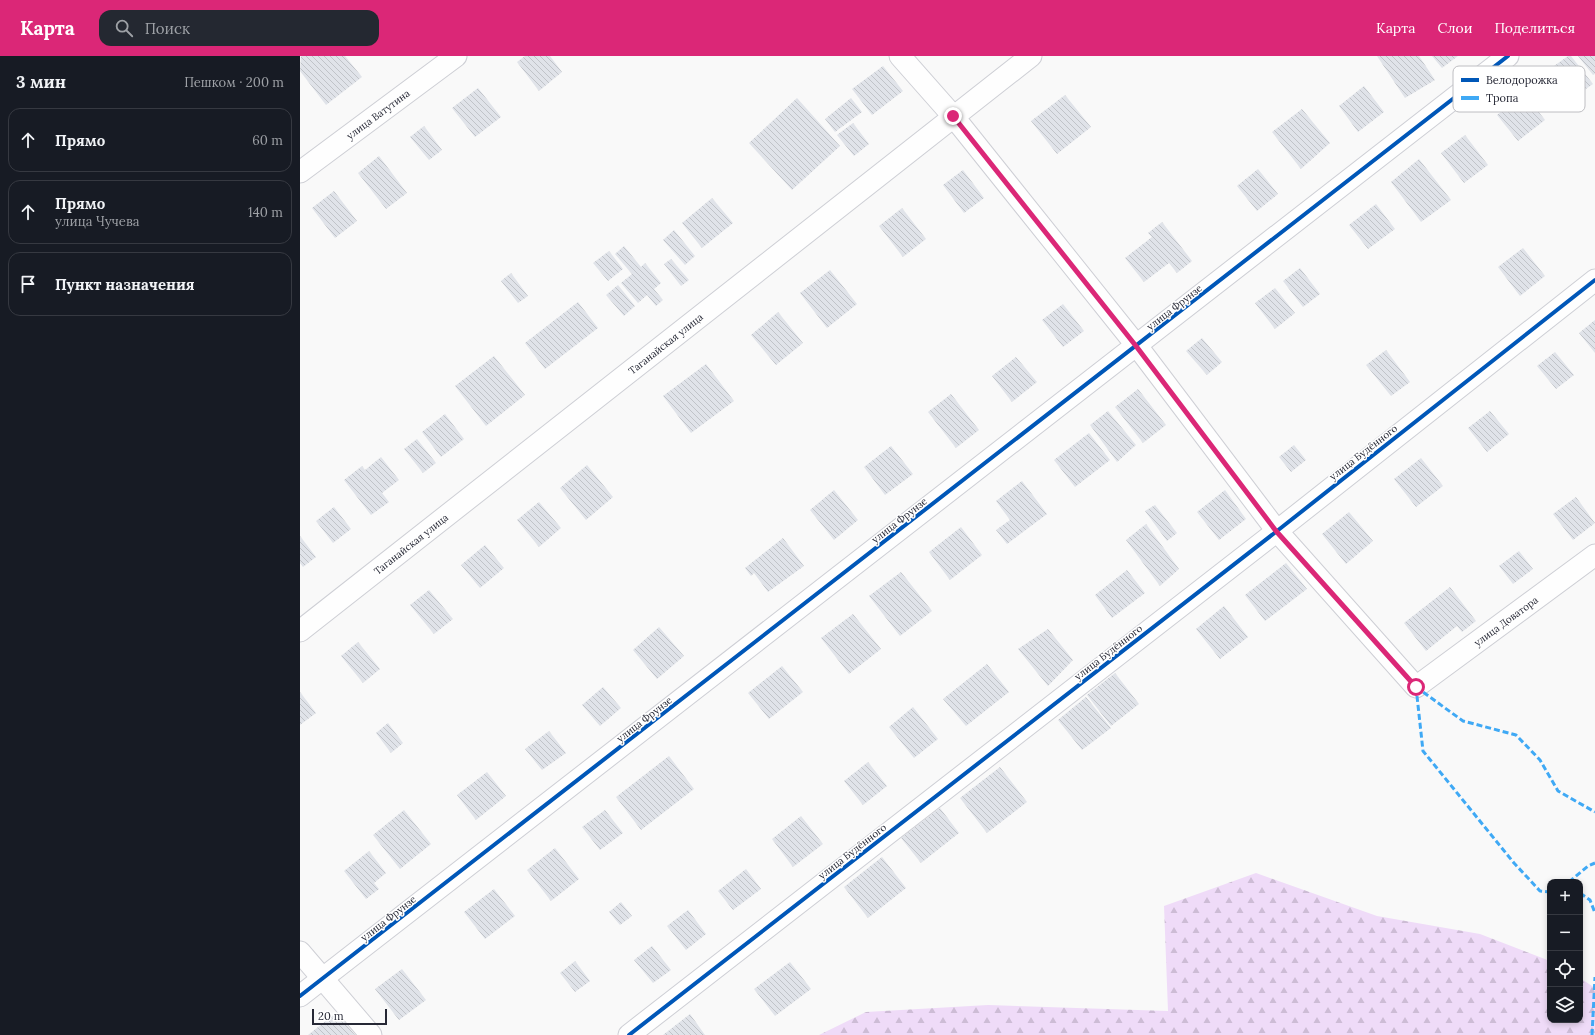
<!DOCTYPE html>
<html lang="ru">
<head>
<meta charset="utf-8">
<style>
  body { margin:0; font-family:Lora,serif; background:#242831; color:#f1f3f6 }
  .controls { position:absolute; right:12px; bottom:12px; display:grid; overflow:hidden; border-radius:8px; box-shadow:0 2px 6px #0003 }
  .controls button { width:36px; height:36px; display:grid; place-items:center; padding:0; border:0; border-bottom:1px solid #363941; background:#171b24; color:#f1f3f6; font:20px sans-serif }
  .scale { position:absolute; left:12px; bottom:10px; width:75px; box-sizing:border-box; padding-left:4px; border:2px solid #262835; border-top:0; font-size:11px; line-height:14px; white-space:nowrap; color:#262835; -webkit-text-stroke:3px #fff; paint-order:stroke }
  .stop { position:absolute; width:12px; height:12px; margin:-9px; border:3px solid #db2777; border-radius:50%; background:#fff }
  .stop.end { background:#db2777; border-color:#fff; box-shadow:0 1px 4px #0008 }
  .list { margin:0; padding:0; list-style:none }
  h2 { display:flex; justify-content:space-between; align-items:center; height:52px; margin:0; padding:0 16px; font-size:17px }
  h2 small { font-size:13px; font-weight:400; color:#9ea1a6 }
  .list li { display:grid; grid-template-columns:26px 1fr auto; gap:12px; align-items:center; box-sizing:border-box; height:64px; margin:0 8px 8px; padding:0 8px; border:1px solid #363941; border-radius:12px }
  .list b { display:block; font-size:15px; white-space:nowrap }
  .list p { margin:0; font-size:13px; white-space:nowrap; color:#9ea1a6 }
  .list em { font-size:13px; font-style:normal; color:#9ea1a6 }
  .icon { flex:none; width:22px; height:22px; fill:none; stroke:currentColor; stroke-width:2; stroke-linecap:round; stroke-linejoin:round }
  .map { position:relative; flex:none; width:1295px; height:979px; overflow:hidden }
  header { display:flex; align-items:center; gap:24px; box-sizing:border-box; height:56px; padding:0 20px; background:#db2777; color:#fff }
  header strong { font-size:19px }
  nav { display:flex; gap:22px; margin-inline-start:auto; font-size:14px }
  .search { width:280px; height:36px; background:#242831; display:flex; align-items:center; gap:10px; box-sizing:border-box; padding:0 14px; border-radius:12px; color:#9ea1a6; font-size:15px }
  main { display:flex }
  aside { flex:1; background:#171b24 }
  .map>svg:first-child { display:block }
  .forest { fill:url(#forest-firs) }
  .building { fill:url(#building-back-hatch) }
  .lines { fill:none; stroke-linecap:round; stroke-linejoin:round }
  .minor-casing { stroke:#cecfd5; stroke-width:23 }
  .minor { stroke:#fefefe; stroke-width:21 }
  .quiet { stroke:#3fa9f5; stroke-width:3; stroke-dasharray:6 3; stroke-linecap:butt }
  .cycleway-casing { stroke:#fff; stroke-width:6 }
  .cycleway { stroke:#0057b8; stroke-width:4 }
  .route { stroke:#db2777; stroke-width:5 }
  .labels { text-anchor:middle; stroke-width:3; stroke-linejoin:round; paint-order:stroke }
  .street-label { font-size:10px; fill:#262835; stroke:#fff }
  .key { fill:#fff; stroke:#bebec2; stroke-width:1 }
  .key-label { font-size:11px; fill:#262835 }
</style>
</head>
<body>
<header>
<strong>Карта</strong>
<div class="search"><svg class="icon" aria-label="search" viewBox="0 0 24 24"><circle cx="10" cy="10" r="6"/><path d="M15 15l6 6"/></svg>Поиск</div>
<nav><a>Карта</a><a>Слои</a><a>Поделиться</a></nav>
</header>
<main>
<aside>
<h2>3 мин<small>Пешком · 200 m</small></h2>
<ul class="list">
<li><svg class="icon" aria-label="ahead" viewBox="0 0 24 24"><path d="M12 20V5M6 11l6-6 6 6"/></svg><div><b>Прямо</b></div><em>60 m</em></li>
<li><svg class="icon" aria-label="ahead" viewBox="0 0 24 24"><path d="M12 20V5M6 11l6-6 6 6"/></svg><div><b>Прямо</b><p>улица Чучева</p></div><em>140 m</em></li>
<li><svg class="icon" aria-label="arrive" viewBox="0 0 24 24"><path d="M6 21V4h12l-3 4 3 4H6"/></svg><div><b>Пункт назначения</b></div></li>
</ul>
</aside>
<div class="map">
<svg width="1295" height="979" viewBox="0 0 1295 979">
  <defs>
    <pattern id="forest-firs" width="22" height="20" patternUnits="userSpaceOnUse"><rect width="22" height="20" fill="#efdbf8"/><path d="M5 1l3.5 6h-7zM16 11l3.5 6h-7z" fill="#cdbcd5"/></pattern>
    <pattern id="building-back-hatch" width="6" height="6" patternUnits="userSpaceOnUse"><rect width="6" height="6" fill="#e0e3e9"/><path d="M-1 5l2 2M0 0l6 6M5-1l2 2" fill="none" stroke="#c0c3c8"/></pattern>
  </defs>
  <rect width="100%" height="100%" fill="#f9f9f9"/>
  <!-- forest -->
  <polygon class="forest" points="956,817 1077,860 1180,878 1250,905 1250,964 1280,964 1280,922 1295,932 1295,979 519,979 566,956 688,949 868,955 864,850"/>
  <!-- building -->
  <g class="building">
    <polygon points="1,0 45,0 62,21 26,49 0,15"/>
    <polygon points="225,0 250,0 262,16 239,35 217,6"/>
    <polygon points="1077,0 1119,0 1135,24 1105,42"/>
    <polygon points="1132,0 1158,0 1142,12"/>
    <polygon points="1268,0 1271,0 1293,28 1263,49 1240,20"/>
    <polygon points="1278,0 1295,0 1295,18 1293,19"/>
    <polygon points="583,10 603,35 572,59 552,33"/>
    <polygon points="1064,30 1084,56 1058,76 1039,50"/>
    <polygon points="178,32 201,61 175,81 152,52"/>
    <polygon points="1224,37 1245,64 1218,85 1197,59"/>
    <polygon points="765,39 791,71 757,98 731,65"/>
    <polygon points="497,42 540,90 492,134 449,87"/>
    <polygon points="551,42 562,56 535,76 525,63"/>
    <polygon points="1002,53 1030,87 1001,113 972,76"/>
    <polygon points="553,67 569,88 554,100 537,79"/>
    <polygon points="124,70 142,94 129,104 110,81"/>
    <polygon points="1165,79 1188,109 1164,127 1141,97"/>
    <polygon points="79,100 107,137 86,153 58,117"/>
    <polygon points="1119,103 1151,144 1121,166 1091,126"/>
    <polygon points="958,113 978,138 957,155 937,130"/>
    <polygon points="663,114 684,142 664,157 643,129"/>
    <polygon points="34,135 57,165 35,182 12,152"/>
    <polygon points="412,142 433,167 402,192 382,167"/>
    <polygon points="1076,148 1095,173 1068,193 1049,169"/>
    <polygon points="602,152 626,183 603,201 579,170"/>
    <polygon points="862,166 892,205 877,217 869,207 844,226 825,202 852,181 848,177"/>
    <polygon points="374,174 395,200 385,209 363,184"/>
    <polygon points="324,190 341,211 345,207 361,227 354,233 363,244 356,250 347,239 338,247 321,227 332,218 315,198"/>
    <polygon points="1223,192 1245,220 1220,240 1198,211"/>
    <polygon points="309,195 323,213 308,225 293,207"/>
    <polygon points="371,203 389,224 381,230 364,208"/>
    <polygon points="1000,212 1020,238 1003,251 983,225"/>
    <polygon points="530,214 557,248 527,272 500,237"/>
    <polygon points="211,217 228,240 218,247 201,225"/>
    <polygon points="318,229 335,250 324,260 306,239"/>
    <polygon points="975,232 995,257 975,273 955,247"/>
    <polygon points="278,246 298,272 245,313 225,287"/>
    <polygon points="763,248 784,275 763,291 742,264"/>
    <polygon points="478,256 503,287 476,309 451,279"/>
    <polygon points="1295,264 1295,297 1279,277"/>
    <polygon points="902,282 922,306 907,319 886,295"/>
    <polygon points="1086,294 1110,326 1091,340 1066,309"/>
    <polygon points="1255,296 1274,319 1256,333 1237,310"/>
    <polygon points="194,300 225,339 186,370 155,330"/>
    <polygon points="716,301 737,326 712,346 692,320"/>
    <polygon points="406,308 434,345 391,377 363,340"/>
    <polygon points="838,333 866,369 843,387 815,351"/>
    <polygon points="651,338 679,374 656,392 628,356"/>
    <polygon points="808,355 836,389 817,406 790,369"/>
    <polygon points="1190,355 1209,378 1187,396 1168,372"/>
    <polygon points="145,358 164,383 141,401 122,376"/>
    <polygon points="789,377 810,404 775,431 754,404"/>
    <polygon points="117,383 136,407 123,417 104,393"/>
    <polygon points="994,389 1006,404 991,416 979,401"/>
    <polygon points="591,390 613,418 585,439 564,411"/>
    <polygon points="81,401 99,424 82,437 89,446 71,459 44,424 62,410 65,414"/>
    <polygon points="1121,402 1143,430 1116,451 1094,423"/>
    <polygon points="287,409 313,441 286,464 260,432"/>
    <polygon points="722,425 747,458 707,488 696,474 710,464 696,445"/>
    <polygon points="534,434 558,464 534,484 510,454"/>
    <polygon points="925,434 946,463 919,484 897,456"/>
    <polygon points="1276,441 1295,467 1273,484 1253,458"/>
    <polygon points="239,446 261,472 239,491 217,464"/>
    <polygon points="855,449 877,477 867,485 845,455"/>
    <polygon points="34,451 51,473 33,487 16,465"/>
    <polygon points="1049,456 1073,485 1046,508 1022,478"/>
    <polygon points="846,468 879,513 860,530 826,484"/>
    <polygon points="661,471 682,499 650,524 629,496"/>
    <polygon points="0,480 16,501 3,511 0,507"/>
    <polygon points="483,482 504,510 468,536 454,517 451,520 445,512"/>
    <polygon points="185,489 204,512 180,532 161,509"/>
    <polygon points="1219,495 1233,513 1213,528 1199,510"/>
    <polygon points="986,507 1007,533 965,565 945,539"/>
    <polygon points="827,514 845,537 812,562 795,539"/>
    <polygon points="601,516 632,555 600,580 569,540"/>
    <polygon points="1150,531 1176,565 1162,576 1157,570 1126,595 1104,567"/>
    <polygon points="129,534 153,563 134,578 110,549"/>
    <polygon points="924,550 948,581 920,603 896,573"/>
    <polygon points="553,558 581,593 549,618 521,582"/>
    <polygon points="359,571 384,600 357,623 333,594"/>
    <polygon points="748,573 773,604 748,630 718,593"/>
    <polygon points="58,586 80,613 63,627 41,600"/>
    <polygon points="687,608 709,636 666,670 643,643"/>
    <polygon points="482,610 503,636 469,663 448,637"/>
    <polygon points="815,617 839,648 811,670 787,639"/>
    <polygon points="303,631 321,652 300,670 282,649"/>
    <polygon points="0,636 16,657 0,669"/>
    <polygon points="786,641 811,672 782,694 758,664"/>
    <polygon points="613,651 638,683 614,702 589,671"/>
    <polygon points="88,667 103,687 91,697 76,677"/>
    <polygon points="249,675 266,697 242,714 225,693"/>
    <polygon points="369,700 394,733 341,774 316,741"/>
    <polygon points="568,706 587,730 563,749 544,725"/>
    <polygon points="700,711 727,746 687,777 660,742"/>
    <polygon points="187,716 206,740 176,764 157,739"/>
    <polygon points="640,752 659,777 621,807 601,782"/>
    <polygon points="104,754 131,788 100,813 73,779"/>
    <polygon points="305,754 323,777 300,794 282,771"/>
    <polygon points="501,760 523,788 493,811 472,783"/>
    <polygon points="255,792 279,823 251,845 227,814"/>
    <polygon points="69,795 86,817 74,827 79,833 66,843 44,815"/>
    <polygon points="582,801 606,832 568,862 544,831"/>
    <polygon points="446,813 461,833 433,854 418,835"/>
    <polygon points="194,833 215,860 185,883 164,856"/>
    <polygon points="321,846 332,860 320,869 309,856"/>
    <polygon points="388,854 406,878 386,894 367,870"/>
    <polygon points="352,890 371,914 353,927 334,904"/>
    <polygon points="275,905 290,925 275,936 260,917"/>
    <polygon points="490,906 511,933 475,960 454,933"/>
    <polygon points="102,913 126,944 99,964 75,933"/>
    <polygon points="37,956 55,979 8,979"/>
    <polygon points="390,958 405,979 363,979"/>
  </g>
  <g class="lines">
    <defs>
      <g id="minor">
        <path id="s1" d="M 600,0 L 653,60 L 837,290 L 977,475 L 1116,631 L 1295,499"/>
        <path id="s2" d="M 0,116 L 156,0"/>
        <path id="s3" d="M 0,575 L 731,0"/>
        <polyline points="0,896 71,979"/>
        <polyline points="0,940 1208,0"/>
        <polyline points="329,979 977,475 1295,224"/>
      </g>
    </defs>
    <!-- minor casing -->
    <use href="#minor" class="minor-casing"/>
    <!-- minor -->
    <use href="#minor" class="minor"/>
    <!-- quiet -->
    <g class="quiet">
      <polyline points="1116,631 1123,695 1214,807 1240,835 1250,836"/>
      <polyline points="1116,631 1163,665 1216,679 1240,704 1258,735 1295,756"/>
      <polyline points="1269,826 1288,810 1295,807"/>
      <polyline points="1280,837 1290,844 1295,857"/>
      <polyline points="1292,979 1295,921"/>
    </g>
    <defs>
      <g id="cycleway">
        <polyline points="0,940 1208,0"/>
        <polyline points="329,979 977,475 1295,224"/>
      </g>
    </defs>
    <!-- cycleway casing -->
    <use href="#cycleway" class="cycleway-casing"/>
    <!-- cycleway -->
    <use href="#cycleway" class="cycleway"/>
  </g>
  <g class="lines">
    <!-- route -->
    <polyline class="route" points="653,60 836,290 976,475 1116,631"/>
  </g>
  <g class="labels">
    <!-- street labels -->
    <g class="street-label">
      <text dy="4" stroke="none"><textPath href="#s2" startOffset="97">улица Ватутина</textPath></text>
      <text transform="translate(874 251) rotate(-38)" y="4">улица Фрунзе</text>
      <text dy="4" stroke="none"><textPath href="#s3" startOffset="465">Таганайская улица</textPath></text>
      <text transform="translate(1063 396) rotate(-38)" y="4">улица Будённого</text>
      <text transform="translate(599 464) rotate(-38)" y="4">улица Фрунзе</text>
      <text dy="4" stroke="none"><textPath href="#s3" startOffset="141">Таганайская улица</textPath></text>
      <text dy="4" stroke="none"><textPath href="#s1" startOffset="927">улица Доватора</textPath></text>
      <text transform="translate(808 596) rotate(-38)" y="4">улица Будённого</text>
      <text transform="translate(344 663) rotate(-38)" y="4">улица Фрунзе</text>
      <text transform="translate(552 795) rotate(-38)" y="4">улица Будённого</text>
      <text transform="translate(88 862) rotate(-38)" y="4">улица Фрунзе</text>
    </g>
  </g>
  <!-- legend -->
  <rect x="1153" y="10" width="132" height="46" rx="6" class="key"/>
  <rect x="1161" y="22" width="18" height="4" fill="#0057b8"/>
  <rect x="1161" y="40" width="18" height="4" fill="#3fa9f5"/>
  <g class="key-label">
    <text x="1186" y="28">Велодорожка</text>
    <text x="1186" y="46">Тропа</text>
  </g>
</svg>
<div class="controls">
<button>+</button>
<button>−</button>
<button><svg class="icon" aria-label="locate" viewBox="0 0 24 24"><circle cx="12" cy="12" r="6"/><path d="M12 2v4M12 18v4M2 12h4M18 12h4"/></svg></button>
<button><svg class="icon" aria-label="layers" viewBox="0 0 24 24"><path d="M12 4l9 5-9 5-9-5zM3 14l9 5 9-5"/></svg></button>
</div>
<div class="scale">20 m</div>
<div class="stop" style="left:1116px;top:631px"></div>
<div class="stop end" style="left:653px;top:60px"></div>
</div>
</main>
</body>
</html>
